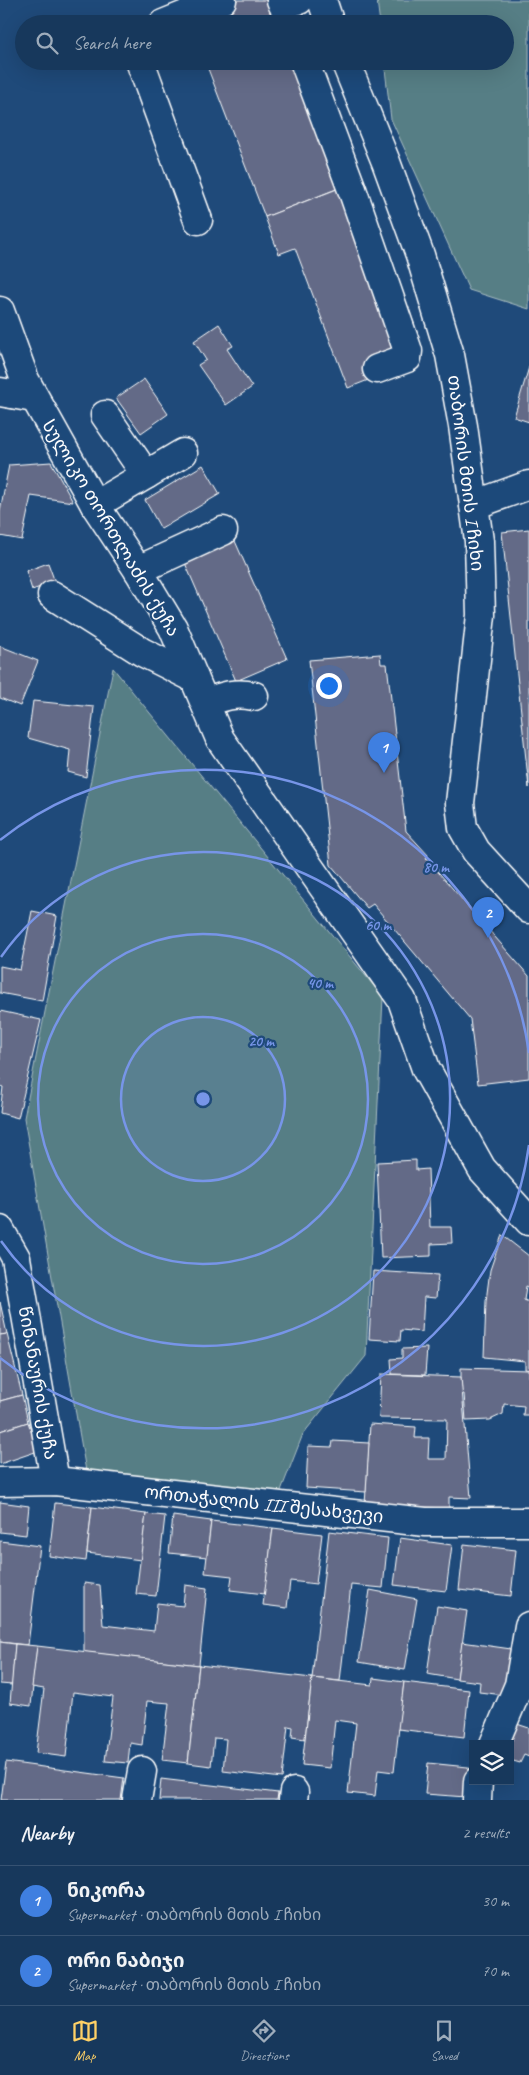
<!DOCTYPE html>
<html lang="en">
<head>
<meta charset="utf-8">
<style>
  body { margin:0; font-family:Caveat,"Noto Sans Georgian",sans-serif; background:#203f62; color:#f1f3f6 }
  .controls { position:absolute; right:15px; bottom:15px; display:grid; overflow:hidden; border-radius:0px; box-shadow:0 5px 20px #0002 }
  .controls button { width:45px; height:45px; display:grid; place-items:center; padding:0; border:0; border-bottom:1px solid #365272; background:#17385c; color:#f1f3f6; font:25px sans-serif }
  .you { position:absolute; left:328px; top:685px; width:18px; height:18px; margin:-12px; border:4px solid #fff; border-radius:50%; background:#1a73e8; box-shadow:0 0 0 8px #1a73e833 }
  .badge { display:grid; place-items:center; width:32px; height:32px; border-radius:50%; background:#ffd166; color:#fff; font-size:16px; font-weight:700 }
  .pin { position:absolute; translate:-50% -41px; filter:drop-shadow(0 1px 2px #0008) }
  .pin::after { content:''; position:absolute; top:26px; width:18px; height:15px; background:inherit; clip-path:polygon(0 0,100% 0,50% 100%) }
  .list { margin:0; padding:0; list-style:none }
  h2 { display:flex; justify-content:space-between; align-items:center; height:65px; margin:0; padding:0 20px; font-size:21px }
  h2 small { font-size:16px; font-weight:400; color:#9eacbb }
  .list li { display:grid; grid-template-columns:32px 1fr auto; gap:15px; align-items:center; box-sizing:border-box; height:70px; padding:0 20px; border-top:1px solid #365272 }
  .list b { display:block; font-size:19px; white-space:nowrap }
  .list p { margin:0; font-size:16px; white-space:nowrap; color:#9eacbb }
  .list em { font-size:16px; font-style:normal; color:#9eacbb }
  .icon { flex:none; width:28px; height:28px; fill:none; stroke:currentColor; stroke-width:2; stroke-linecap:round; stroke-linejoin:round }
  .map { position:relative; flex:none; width:529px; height:1800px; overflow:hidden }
  .search { position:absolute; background:#17385c; box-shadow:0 5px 20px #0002; left:15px; right:15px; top:15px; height:55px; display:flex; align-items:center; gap:12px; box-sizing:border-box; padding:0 18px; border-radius:28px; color:#9eacbb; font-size:19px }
  .sheet { height:205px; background:#17385c }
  nav { display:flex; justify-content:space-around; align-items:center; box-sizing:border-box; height:70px; border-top:1px solid #365272; background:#17385c; font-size:14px; color:#9eacbb }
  nav a { display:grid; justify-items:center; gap:2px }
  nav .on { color:#ffd166 }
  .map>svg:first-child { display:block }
  .green { fill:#567e85; stroke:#aabec2 }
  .building { fill:#636b87; stroke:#fff }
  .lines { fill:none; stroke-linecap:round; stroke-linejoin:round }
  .minor-casing { stroke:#fff; stroke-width:31 }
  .minor { stroke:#1f4a7a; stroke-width:28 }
  .ring { fill:none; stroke:#7795e8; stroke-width:2.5 }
  .labels { text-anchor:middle; stroke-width:4.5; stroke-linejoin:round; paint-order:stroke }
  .street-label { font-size:18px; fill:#fff; stroke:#1f4a7a }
  .centre { fill:#7795e8; stroke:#1f4a7a; stroke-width:2.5 }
  .ring-label { font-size:15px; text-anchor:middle; font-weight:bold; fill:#7795e8; stroke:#1f4a7a; stroke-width:4.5; stroke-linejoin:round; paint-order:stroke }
</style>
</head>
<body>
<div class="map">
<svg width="529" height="1800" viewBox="0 0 529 1800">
  <rect width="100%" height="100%" fill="#1f4a7a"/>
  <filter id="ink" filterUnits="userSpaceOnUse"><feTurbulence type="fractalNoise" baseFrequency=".02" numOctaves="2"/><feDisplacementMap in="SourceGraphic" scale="10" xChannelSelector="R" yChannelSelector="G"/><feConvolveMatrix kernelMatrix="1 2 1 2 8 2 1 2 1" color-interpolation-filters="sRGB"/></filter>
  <g filter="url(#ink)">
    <!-- green -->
    <g class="green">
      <polygon points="377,0 529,0 529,309 469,290 391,119 384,61 505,61 505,24 380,24"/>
      <polygon points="113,668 383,997 366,1356 303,1434 280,1493 86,1471 24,1118"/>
    </g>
    <!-- building -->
    <g class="building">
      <polygon points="230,0 272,0 282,24 191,24"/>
      <polygon points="205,61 296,61 344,186 265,217"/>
      <polygon points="337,189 399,354 376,377 348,388 295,248 279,254 265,217"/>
      <polygon points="219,324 233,346 227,349 252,387 226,405 198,365 206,360 194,341"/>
      <polygon points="529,367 529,422 514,417"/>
      <polygon points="144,379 168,414 141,433 116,398"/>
      <polygon points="51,462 73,502 31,496 22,540 0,536 0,511 9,465"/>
      <polygon points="203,465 220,494 161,529 145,500"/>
      <polygon points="529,529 529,788 502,532"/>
      <polygon points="235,541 287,659 236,681 185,563"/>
      <polygon points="48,563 55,582 32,590 26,571"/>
      <polygon points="0,646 38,661 20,706 0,698"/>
      <polygon points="380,654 381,664 387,664 406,831 428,855 426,858 529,976 529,1078 478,1084 470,1019 373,904 367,908 331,865 309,660"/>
      <polygon points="33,701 94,707 86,777 68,772 70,750 28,738"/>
      <polygon points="32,911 57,916 42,1001 0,993 0,966 20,970"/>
      <polygon points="0,1011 41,1020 18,1118 0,1113 3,1087 0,1086"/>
      <polygon points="416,1160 416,1170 428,1169 430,1227 451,1227 452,1243 431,1244 431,1256 381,1258 377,1162"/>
      <polygon points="502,1235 529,1256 529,1287 526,1286 524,1300 529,1302 529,1370 525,1369 525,1361 484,1357 486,1301 490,1270"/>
      <polygon points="373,1271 438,1275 436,1298 424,1297 422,1332 401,1330 400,1341 369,1339"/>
      <polygon points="0,1302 7,1334 0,1335"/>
      <polygon points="7,1334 22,1395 0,1401 0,1335"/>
      <polygon points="427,1348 425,1375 392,1374 391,1359 402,1358 402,1349"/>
      <polygon points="461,1368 529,1370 529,1415 523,1415 524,1406 504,1404 503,1414 490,1420 466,1421 464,1394 461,1394"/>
      <polygon points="381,1374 461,1377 471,1498 449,1497 449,1508 365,1505 370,1424 416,1427 415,1438 429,1438 428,1459 446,1459 447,1419 379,1418"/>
      <polygon points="22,1395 28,1422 0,1431 0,1401"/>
      <polygon points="28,1422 38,1451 0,1464 0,1431"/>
      <polygon points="333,1441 369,1443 366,1492 306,1488 308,1446 332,1447"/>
      <polygon points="0,1502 29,1506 26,1535 0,1532"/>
      <polygon points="55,1503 92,1507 86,1561 49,1556"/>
      <polygon points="92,1507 146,1514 141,1560 87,1553"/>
      <polygon points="146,1514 165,1516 156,1596 136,1594"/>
      <polygon points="173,1516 211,1521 207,1557 169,1553"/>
      <polygon points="211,1521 273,1528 265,1594 230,1590 232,1576 205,1573"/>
      <polygon points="273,1528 322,1534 316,1584 290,1581 287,1608 263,1605"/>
      <polygon points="329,1531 388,1538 383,1588 351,1585 340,1681 312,1678"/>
      <polygon points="400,1538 452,1545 446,1591 394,1585"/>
      <polygon points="0,1541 40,1546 28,1645 0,1642"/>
      <polygon points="464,1544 516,1550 511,1596 459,1590"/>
      <polygon points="84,1583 100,1585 103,1625 154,1631 157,1603 183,1606 185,1585 207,1588 199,1665 84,1652"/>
      <polygon points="370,1590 417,1599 405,1670 359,1662"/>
      <polygon points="437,1606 467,1611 457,1679 427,1674"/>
      <polygon points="0,1642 15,1644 12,1685 0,1684"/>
      <polygon points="462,1642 511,1649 504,1695 479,1692 480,1682 457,1679"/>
      <polygon points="15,1644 37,1646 31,1706 10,1703"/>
      <polygon points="37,1646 199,1665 188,1763 162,1760 169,1703 147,1701 142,1745 130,1743 128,1763 105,1761 113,1697 73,1692 66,1757 36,1753 44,1689 32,1687"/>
      <polygon points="199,1665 312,1678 305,1739 292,1737 293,1727 288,1726 282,1778 223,1771 226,1739 214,1738 211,1766 188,1763"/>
      <polygon points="312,1678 372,1685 373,1678 404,1682 394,1772 378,1770 375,1796 348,1793 356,1723 335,1720 330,1768 302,1765"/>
      <polygon points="404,1682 469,1690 464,1737 398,1729"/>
      <polygon points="514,1723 529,1728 529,1757 524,1755 520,1763 510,1760 510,1744 503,1744"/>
      <polygon points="6,1762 124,1778 121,1800 1,1800"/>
      <polygon points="428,1763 468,1767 466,1797 425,1794"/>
      <polygon points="161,1779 278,1793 277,1800 159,1800"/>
    </g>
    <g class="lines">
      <defs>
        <g id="minor">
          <polyline points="281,0 283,5 299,0"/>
          <polyline points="322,0 330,24"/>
          <polyline points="163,24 222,0"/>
          <polyline points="140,61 198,220"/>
          <polyline points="304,61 353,192 408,351 407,358 377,369"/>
          <polyline points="345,61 386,162 420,255 450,355 463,426 479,541 481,615 460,803 463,828 476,851 529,909"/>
          <polyline points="0,311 25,380 95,505 138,570 173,628 220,739 402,1000 426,1069 482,1169 529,1221"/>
          <polyline points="0,392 34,398"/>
          <polyline points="105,415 146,475"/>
          <polyline points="95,505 183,453"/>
          <polyline points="474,505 529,485"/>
          <polyline points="138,570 223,531"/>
          <polyline points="52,595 142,652 194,678"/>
          <path d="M 205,703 C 223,696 235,692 254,696"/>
          <polyline points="0,1230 16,1258 55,1481"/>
          <polyline points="0,1482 55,1481 425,1522 529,1522"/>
          <polyline points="494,1744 519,1685 529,1626"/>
          <polyline points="137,1800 142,1771"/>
          <polyline points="293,1800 294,1792"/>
          <polyline points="477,1800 478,1781"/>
        </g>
      </defs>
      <!-- minor casing -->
      <use href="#minor" class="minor-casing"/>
      <!-- minor -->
      <use href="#minor" class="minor"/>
    </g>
  </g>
  <!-- distance rings -->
  <circle cx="203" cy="1099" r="82" fill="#7795e8" fill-opacity=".12"/>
  <g class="ring">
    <circle cx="203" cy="1099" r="82"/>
    <circle cx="203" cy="1099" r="165"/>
    <path d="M1 957A247 247 0 1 1 1 1241"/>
    <path d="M529 1145A329 329 0 0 1 0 1358M0 840A329 329 0 0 1 529 1053"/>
  </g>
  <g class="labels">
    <!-- street labels -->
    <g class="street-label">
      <text transform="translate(466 473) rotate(83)" y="6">თაბორის მთის I ჩიხი</text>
      <text transform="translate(111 528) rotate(59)" y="6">სულიკო თორთლაძის ქუჩა</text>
      <text transform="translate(38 1383) rotate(80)" y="6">წინანაურის ქუჩა</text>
      <text transform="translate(264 1504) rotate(6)" y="6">ორთაჭალის III შესახვევი</text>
    </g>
  </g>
  <circle cx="203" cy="1099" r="8" class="centre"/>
  <g class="ring-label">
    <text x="436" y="872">80 m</text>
    <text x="378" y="930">60 m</text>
    <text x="320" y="988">40 m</text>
    <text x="261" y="1046">20 m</text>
  </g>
</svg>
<div class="controls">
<button><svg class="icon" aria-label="layers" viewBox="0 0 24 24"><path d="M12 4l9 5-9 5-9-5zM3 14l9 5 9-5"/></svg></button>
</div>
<div class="you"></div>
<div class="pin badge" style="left:384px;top:773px;background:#3f7fe0">1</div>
<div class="pin badge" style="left:488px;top:938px;background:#3f7fe0">2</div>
<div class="search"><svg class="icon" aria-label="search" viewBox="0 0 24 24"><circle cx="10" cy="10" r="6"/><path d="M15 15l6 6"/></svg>Search here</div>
</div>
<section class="sheet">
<h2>Nearby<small>2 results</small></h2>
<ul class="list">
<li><span class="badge" style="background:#3f7fe0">1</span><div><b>ნიკორა</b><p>Supermarket · თაბორის მთის I ჩიხი</p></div><em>30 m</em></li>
<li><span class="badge" style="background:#3f7fe0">2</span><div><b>ორი ნაბიჯი</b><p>Supermarket · თაბორის მთის I ჩიხი</p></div><em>70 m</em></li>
</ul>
</section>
<nav>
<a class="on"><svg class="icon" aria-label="map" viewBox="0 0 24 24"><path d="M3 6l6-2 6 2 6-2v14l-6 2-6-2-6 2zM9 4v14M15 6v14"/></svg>Map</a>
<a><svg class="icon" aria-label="directions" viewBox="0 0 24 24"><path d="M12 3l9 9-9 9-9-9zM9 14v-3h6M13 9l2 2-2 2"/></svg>Directions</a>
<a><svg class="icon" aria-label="saved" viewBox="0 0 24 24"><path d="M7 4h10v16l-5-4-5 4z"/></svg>Saved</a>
</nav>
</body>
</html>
